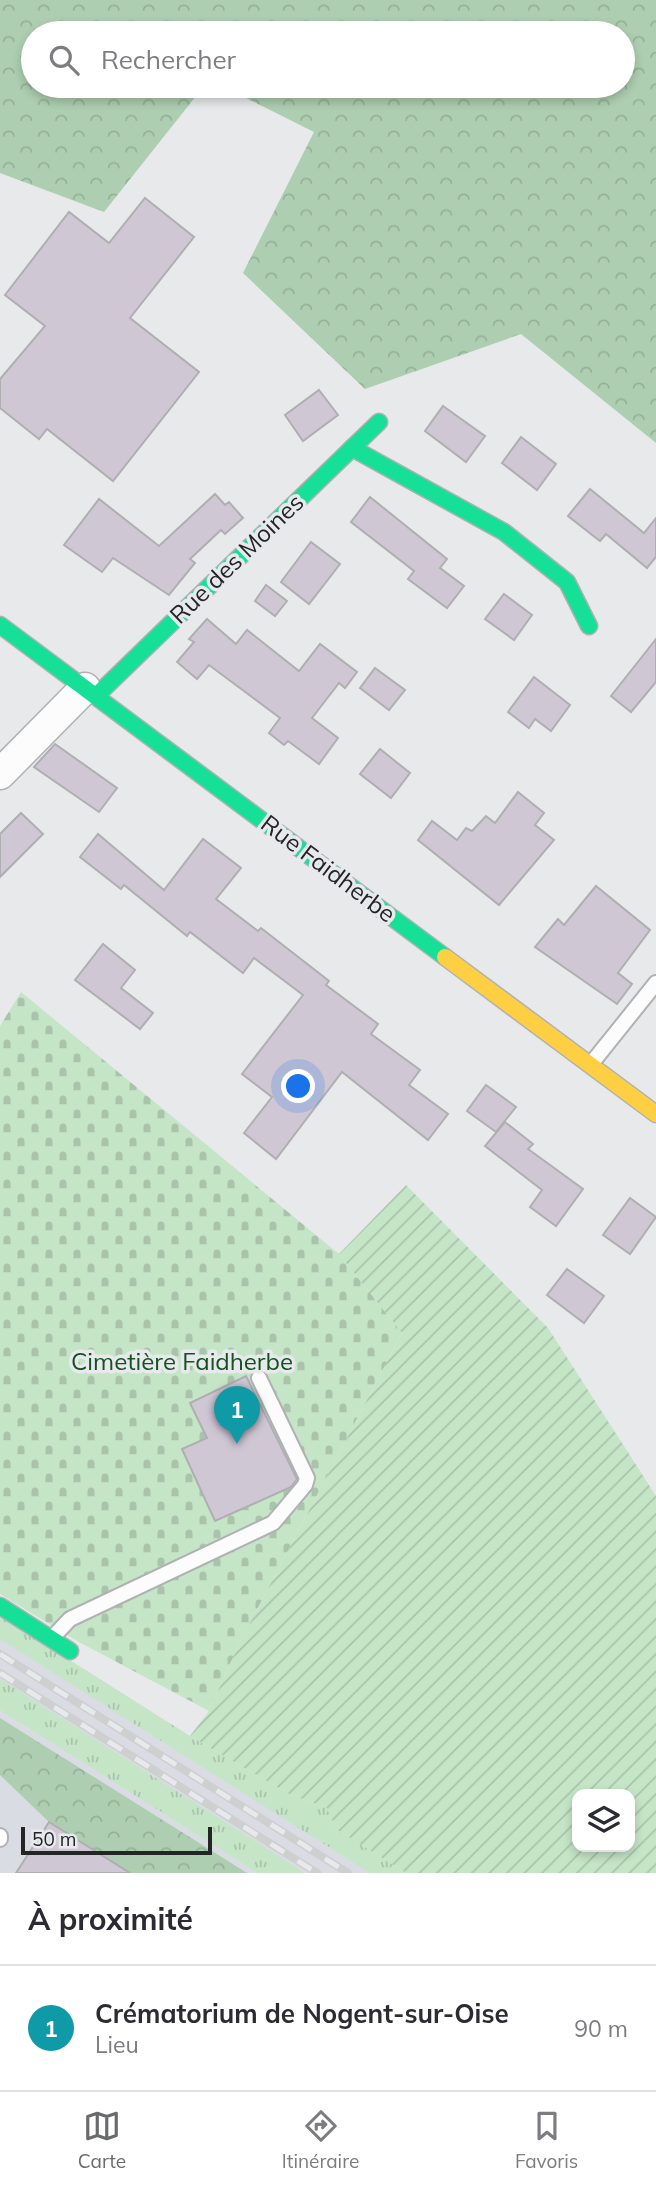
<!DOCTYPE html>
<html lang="fr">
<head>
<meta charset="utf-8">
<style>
  body { margin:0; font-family:Mulish,sans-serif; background:#f7f7f7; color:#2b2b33 }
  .controls { position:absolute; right:21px; bottom:21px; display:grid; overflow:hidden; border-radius:14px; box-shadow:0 4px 10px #0003 }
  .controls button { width:63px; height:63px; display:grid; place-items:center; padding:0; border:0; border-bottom:2px solid #e1e1e2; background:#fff; color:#2b2b33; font:35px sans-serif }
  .scale { position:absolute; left:21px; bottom:18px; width:191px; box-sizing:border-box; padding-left:7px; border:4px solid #242526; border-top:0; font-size:19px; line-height:24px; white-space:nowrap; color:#242526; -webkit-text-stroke:5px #e7e9ec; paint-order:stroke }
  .you { position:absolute; left:299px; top:1087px; width:24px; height:24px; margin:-18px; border:5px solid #fff; border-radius:50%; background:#1a73e8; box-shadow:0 0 0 10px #1a73e833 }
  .badge { display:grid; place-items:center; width:46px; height:46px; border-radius:50%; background:#696a6b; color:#fff; font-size:23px; font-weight:700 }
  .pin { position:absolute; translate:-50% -58px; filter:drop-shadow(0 2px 4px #0008) }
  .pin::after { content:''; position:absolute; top:37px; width:24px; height:21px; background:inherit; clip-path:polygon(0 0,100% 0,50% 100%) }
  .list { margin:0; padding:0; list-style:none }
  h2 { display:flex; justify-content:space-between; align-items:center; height:91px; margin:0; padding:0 28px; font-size:30px }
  h2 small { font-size:23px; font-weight:400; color:#7c7c81 }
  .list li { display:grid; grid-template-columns:46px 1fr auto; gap:21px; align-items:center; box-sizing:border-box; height:126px; padding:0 28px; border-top:2px solid #e1e1e2 }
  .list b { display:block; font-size:26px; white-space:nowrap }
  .list p { margin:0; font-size:23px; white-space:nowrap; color:#7c7c81 }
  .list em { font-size:23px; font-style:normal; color:#7c7c81 }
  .icon { flex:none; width:38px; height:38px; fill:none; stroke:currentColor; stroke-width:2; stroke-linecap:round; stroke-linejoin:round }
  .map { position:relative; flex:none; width:656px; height:1873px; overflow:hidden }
  .search { position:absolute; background:#fff; box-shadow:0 4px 10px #0003; left:21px; right:21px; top:21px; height:77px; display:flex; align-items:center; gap:18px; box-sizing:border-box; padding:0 24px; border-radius:38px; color:#7c7c81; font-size:26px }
  .sheet { height:217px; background:#fff }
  nav { display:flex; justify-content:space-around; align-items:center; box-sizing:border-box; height:98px; border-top:2px solid #e1e1e2; background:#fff; font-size:19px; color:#7c7c81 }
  nav a { display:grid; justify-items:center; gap:4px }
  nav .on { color:#696a6b }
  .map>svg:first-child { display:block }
  .built { fill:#d9dce2 }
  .grass { fill:url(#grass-tufts) }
  .forest { fill:url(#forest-crowns) }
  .cemetery { fill:url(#cemetery-stones) }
  .garden { fill:url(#garden-furrows); fill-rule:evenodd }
  .building { fill:#d0c7d5; stroke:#afafb1; stroke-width:2 }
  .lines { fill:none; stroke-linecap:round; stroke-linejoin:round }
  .lane-casing { stroke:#b0b1b2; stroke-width:18 }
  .street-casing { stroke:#b0b1b2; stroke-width:33 }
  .fast-casing { stroke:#b0b1b2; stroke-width:19 }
  .slow-casing { stroke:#b0b1b2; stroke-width:19 }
  .lane { stroke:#fcfcfc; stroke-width:14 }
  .street { stroke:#fcfcfc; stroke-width:30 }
  .fast { stroke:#16e098; stroke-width:16 }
  .slow { stroke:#ffcf43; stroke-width:16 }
  .rail-casing { stroke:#cecfcf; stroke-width:8 }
  .rail { stroke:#e7e9ec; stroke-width:5; stroke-dasharray:16; stroke-linecap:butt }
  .labels { text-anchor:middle; stroke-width:7; stroke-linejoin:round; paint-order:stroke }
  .street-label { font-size:24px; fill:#242526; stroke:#e7e9ec }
  .park-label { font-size:24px; fill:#14531d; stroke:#e7e9ec }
</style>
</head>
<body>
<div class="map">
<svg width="656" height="1873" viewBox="0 0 656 1873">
  <defs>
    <pattern id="grass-tufts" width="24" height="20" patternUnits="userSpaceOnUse" patternTransform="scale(1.75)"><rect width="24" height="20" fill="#c5e5c7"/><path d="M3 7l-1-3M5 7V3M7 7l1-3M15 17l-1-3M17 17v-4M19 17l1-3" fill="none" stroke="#a9c4ab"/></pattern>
    <pattern id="forest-crowns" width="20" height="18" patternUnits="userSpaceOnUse" patternTransform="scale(1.75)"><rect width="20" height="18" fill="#adceb0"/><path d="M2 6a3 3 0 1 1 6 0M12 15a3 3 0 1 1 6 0" fill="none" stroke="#95b197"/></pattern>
    <pattern id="cemetery-stones" width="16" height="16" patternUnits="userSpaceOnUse" patternTransform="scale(1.75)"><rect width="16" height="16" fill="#c5e5c7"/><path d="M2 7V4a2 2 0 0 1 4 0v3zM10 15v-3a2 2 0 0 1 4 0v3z" fill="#a9c4ab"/></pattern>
    <pattern id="garden-furrows" width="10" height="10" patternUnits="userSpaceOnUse" patternTransform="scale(1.75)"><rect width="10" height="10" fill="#c5e5c7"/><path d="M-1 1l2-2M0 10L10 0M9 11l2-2" fill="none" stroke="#a9c4ab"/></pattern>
  </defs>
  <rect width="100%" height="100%" fill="#e8e9eb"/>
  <!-- built -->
  <polygon class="built" points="0,1616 336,1829 406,1873 0,1873"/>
  <!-- grass -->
  <g class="grass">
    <polygon points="0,1616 190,1736 289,1794 327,1808 336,1829 406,1873 370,1873 0,1639"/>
    <polygon points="0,1679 305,1873 258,1873 0,1710"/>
  </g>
  <!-- forest -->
  <g class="forest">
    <polygon points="0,0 656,0 656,443 521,334 365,389 243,273 314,132 222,86 623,86 623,33 33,33 33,86 204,86 104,212 0,173"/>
    <polygon points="0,1718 247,1873 130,1873 49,1822 0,1775"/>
  </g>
  <!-- cemetery -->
  <polygon class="cemetery" points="21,992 339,1254 402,1333 239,1644 209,1711 79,1642 0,1594 0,1026"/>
  <!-- garden -->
  <path class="garden" d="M 406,1185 L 548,1328 L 656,1496 L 656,1873 L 406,1873 L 336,1829 L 327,1808 L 289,1794 L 190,1736 L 209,1711 L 239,1644 L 402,1333 L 339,1254 ZM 577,1794 L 630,1794 L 630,1847 L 577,1847 Z"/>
  <!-- building -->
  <g class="building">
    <polygon points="145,198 194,237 130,318 199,372 113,481 47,429 39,439 0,408 0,379 45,326 5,295 69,212 109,243"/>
    <polygon points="319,390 338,415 303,441 285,415"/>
    <polygon points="443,406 485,436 466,462 425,431"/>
    <polygon points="521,437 556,464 537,490 502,463"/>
    <polygon points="590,489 644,533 656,518 656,557 647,568 606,534 600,541 568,516"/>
    <polygon points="215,494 225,505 229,502 243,518 225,534 221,530 190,559 195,563 169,595 113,558 102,572 64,545 99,499 159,546"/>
    <polygon points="370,497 447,559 440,568 464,586 447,608 408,579 414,571 351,522"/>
    <polygon points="311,542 340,564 309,604 281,582"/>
    <polygon points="266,585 287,601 275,616 255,601"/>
    <polygon points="504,594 532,615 514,640 485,619"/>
    <polygon points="207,619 236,644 247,630 299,671 320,644 357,672 345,688 339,683 312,718 338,738 319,764 288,741 284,745 269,733 280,718 209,665 197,679 177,662 194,642 189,639"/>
    <polygon points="656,639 656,682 631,712 611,696"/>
    <polygon points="375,668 405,690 389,710 360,688"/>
    <polygon points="534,677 570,705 551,731 535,719 529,728 508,712"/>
    <polygon points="55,744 117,788 99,812 34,767"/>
    <polygon points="380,749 410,773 391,798 360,774"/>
    <polygon points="518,792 544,813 535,825 554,840 499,905 418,840 432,821 457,840 466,828 472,831 486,816 495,823"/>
    <polygon points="21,813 43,834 0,877 0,834"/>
    <polygon points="98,834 164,890 203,839 241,868 216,899 258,931 261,928 329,981 326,985 378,1024 371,1034 420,1070 409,1085 448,1114 428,1140 342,1072 276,1159 244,1133 272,1097 242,1074 303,995 254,958 243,973 190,932 187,936 124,885 121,889 80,857"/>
    <polygon points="596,886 650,930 618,973 632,984 617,1004 535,947 558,919 564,925"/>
    <polygon points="103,944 135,970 121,988 153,1013 140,1029 75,980"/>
    <polygon points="486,1085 516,1107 496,1132 467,1111"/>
    <polygon points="505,1122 533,1144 528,1149 583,1189 556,1226 530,1207 542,1190 485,1146"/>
    <polygon points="630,1198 656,1217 630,1254 603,1235"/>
    <polygon points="567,1269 604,1296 584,1323 547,1295"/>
    <polygon points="246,1376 297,1479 291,1487 215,1521 182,1449 207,1438 190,1403"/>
    <polygon points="49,1822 130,1873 16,1873"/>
  </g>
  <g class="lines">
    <defs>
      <g id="lane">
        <polyline points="591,1064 656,983"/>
        <polyline points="52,1638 70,1619 273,1523 305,1485 307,1478 259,1378"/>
        <polyline points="0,1836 0,1839"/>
      </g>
      <polyline id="street" points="0,774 85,688"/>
      <g id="fast">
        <polyline points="352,448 504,532 567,582 589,626"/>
        <polyline points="0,625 445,957"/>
        <polyline points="96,696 379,422"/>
        <polyline points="0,1606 70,1651"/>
      </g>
      <polyline id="slow" points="445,957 656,1114"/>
    </defs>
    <!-- lane casing -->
    <use href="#lane" class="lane-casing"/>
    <!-- street casing -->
    <use href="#street" class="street-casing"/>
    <!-- fast casing -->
    <use href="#fast" class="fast-casing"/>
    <!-- slow casing -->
    <use href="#slow" class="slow-casing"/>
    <!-- lane -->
    <use href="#lane" class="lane"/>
    <!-- street -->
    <use href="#street" class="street"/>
    <!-- fast -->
    <use href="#fast" class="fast"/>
    <!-- slow -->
    <use href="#slow" class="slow"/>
    <defs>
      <g id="rail">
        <polyline points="0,1654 348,1873"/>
        <polyline points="0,1673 317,1873"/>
      </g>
    </defs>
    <!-- rail casing -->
    <use href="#rail" class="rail-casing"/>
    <!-- rail -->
    <use href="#rail" class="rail"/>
  </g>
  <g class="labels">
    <!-- street labels -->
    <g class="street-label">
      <text transform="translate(237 559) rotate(-44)" y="8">Rue des Moines</text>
      <text transform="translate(328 869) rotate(37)" y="8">Rue Faidherbe</text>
    </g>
    <!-- park labels -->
    <g class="park-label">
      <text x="182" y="1370">Cimetière Faidherbe</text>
    </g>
  </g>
</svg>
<div class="controls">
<button><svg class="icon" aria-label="layers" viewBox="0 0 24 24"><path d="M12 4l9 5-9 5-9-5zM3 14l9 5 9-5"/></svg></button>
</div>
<div class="scale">50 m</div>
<div class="you"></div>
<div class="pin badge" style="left:237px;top:1444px;background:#0f9aa8">1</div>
<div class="search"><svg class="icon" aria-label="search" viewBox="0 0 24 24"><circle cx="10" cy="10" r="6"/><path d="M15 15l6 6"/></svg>Rechercher</div>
</div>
<section class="sheet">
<h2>À proximité<small></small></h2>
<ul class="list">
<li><span class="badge" style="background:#0f9aa8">1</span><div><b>Crématorium de Nogent-sur-Oise</b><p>Lieu</p></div><em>90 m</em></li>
</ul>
</section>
<nav>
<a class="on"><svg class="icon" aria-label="map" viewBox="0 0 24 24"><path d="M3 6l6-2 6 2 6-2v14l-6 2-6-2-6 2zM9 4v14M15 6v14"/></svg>Carte</a>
<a><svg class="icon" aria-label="directions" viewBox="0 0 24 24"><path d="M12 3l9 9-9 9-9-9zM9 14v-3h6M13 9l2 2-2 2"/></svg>Itinéraire</a>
<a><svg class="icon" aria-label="saved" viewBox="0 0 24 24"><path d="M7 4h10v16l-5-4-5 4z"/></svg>Favoris</a>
</nav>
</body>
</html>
